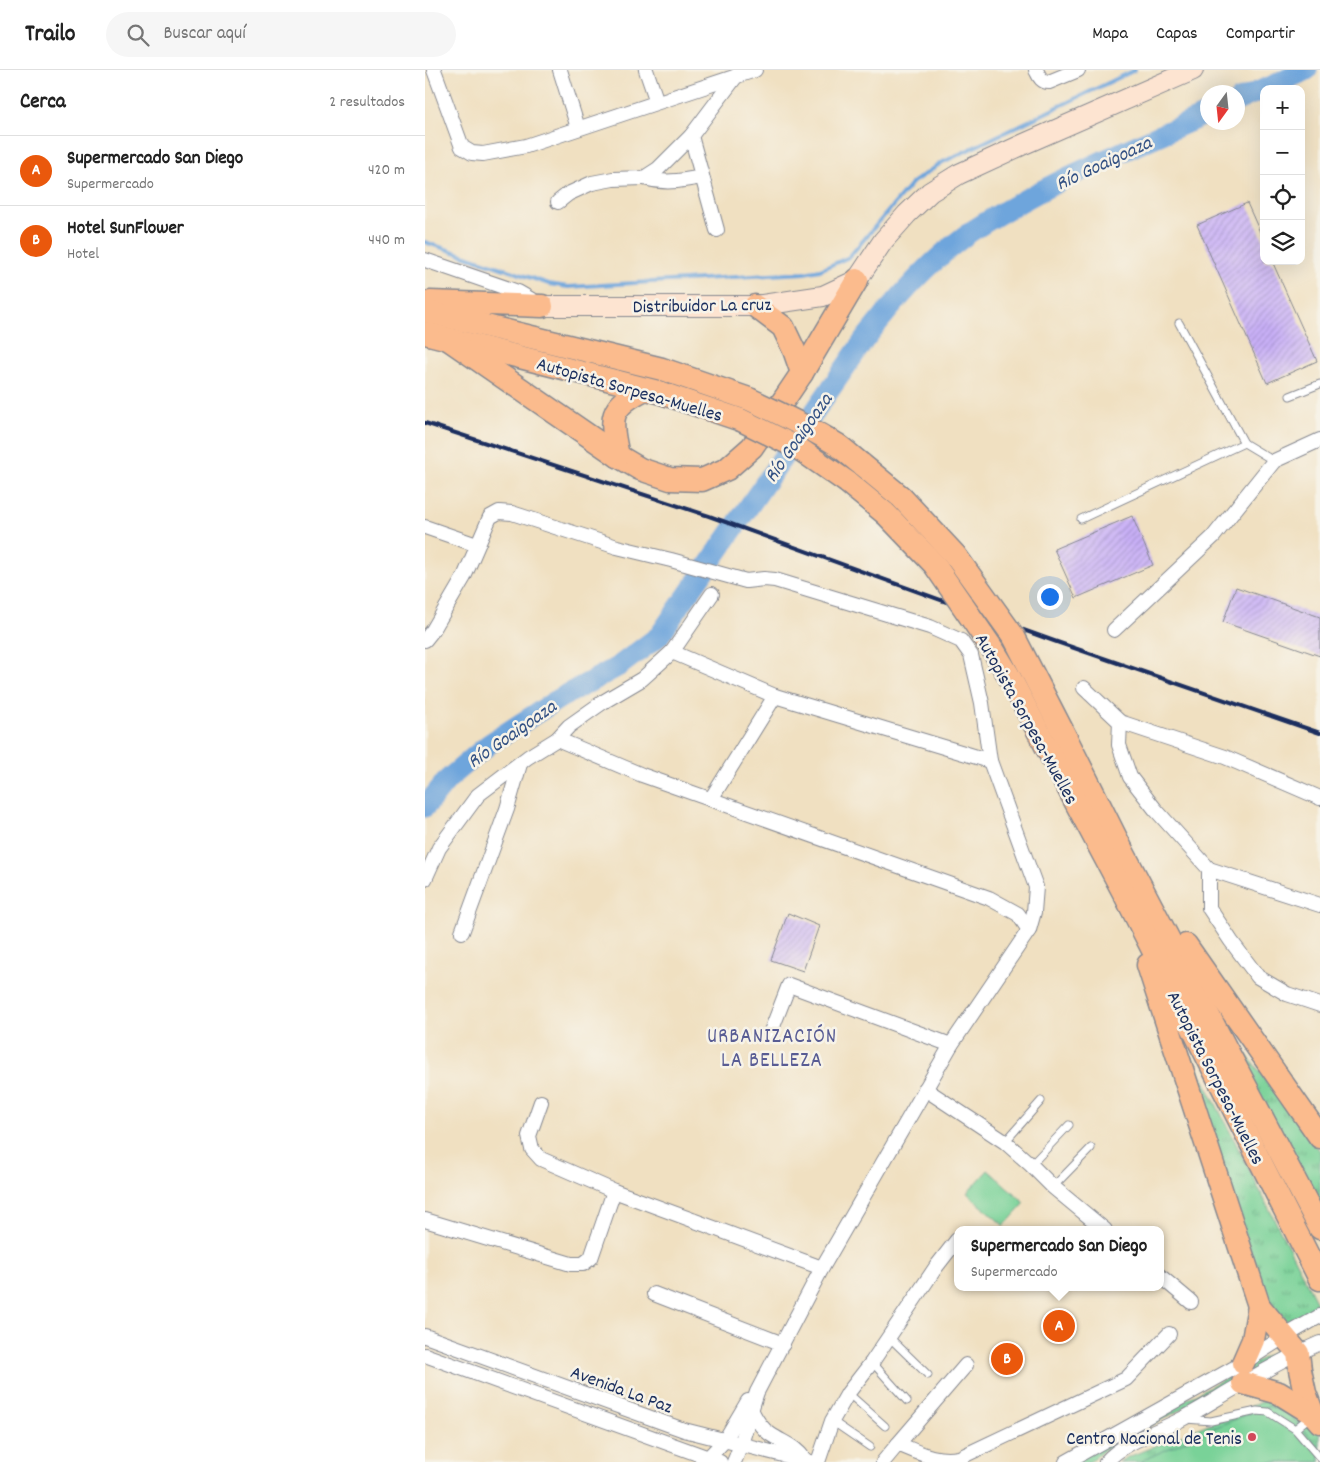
<!DOCTYPE html>
<html lang="es">
<head>
<meta charset="utf-8">
<style>
  body { margin:0; font-family:Dekko,sans-serif; background:#f6f6f6; color:#222 }
  .controls { position:absolute; right:15px; top:15px; display:grid; overflow:hidden; border-radius:10px; box-shadow:0 5px 20px #0002 }
  .controls button { width:45px; height:45px; display:grid; place-items:center; padding:0; border:0; border-bottom:1px solid #e0e0e0; background:#fff; color:#222; font:25px sans-serif }
  .compass { position:absolute; left:775px; top:15px; width:45px; height:45px; border-radius:50%; background:#fff; box-shadow:0 5px 20px #0002; rotate:195deg }
  .you { position:absolute; left:624px; top:526px; width:18px; height:18px; margin:-12px; border:4px solid #fff; border-radius:50%; background:#1a73e8; box-shadow:0 0 0 8px #1a73e833 }
  .badge { display:grid; place-items:center; width:32px; height:32px; border-radius:50%; background:#ea580c; color:#fff; font-size:16px; font-weight:700 }
  .pin { position:absolute; translate:-50% -50%; border:2px solid #fff; box-shadow:0 1px 5px #0006 }
  .popup { position:absolute; left:529px; top:1156px; width:210px; height:65px; box-sizing:border-box; display:grid; place-content:center; border-radius:10px; background:#fff; filter:drop-shadow(0 1px 4px #0005); font-size:16px; white-space:nowrap; color:#767676 }
  .popup b { font-size:19px; color:#222 }
  .popup::after { content:''; position:absolute; left:50%; top:100%; margin-left:-10px; border:10px solid transparent; border-top-color:#fff }
  .list { margin:0; padding:0; list-style:none }
  h2 { display:flex; justify-content:space-between; align-items:center; height:65px; margin:0; padding:0 20px; font-size:21px }
  h2 small { font-size:16px; font-weight:400; color:#767676 }
  .list li { display:grid; grid-template-columns:32px 1fr auto; gap:15px; align-items:center; box-sizing:border-box; height:70px; padding:0 20px; border-top:1px solid #e0e0e0 }
  .list b { display:block; font-size:19px; white-space:nowrap }
  .list p { margin:0; font-size:16px; white-space:nowrap; color:#767676 }
  .list em { font-size:16px; font-style:normal; color:#767676 }
  .icon { flex:none; width:28px; height:28px; fill:none; stroke:currentColor; stroke-width:2; stroke-linecap:round; stroke-linejoin:round }
  .map { position:relative; flex:none; width:895px; height:1392px; overflow:hidden }
  header { display:flex; align-items:center; gap:30px; box-sizing:border-box; height:70px; padding:0 25px; background:#fff; border-bottom:1px solid #e0e0e0 }
  header strong { font-size:24px }
  nav { display:flex; gap:28px; margin-inline-start:auto; font-size:18px }
  .search { width:350px; height:45px; background:#f6f6f6; display:flex; align-items:center; gap:12px; box-sizing:border-box; padding:0 18px; border-radius:28px; color:#767676; font-size:19px }
  main { display:flex }
  aside { flex:1; background:#fff }
  .map>svg:first-child { display:block }
  .grass { fill:url(#grass-tufts); stroke:#4a807b }
  .garden { fill:#79d298; stroke:#4a807b }
  .lines { fill:none; stroke-linecap:round; stroke-linejoin:round }
  .stream { stroke:#6ea5dc; stroke-width:4 }
  .river { stroke:#6ea5dc; stroke-width:21 }
  .building { fill:url(#building-hatch) }
  .lane-casing { stroke:#868890; stroke-width:9 }
  .street-casing { stroke:#868890; stroke-width:16 }
  .secondary-casing { stroke:#868890; stroke-width:22 }
  .primary-casing { stroke:#868890; stroke-width:25 }
  .lane { stroke:#fff; stroke-width:7 }
  .street { stroke:#fff; stroke-width:14 }
  .secondary { stroke:#fde4d1; stroke-width:20 }
  .primary { stroke:#fbbb8d; stroke-width:22 }
  .rail { stroke:#1b2f5e; stroke-width:4 }
  .primary-bridge-casing { stroke:#868890; stroke-width:25; stroke-linecap:butt }
  .primary-bridge { stroke:#fbbb8d; stroke-width:22 }
  .poi-dot { fill:#d1495b; stroke:#f7f3e8; stroke-width:2 }
  .labels { text-anchor:middle; stroke-width:5; stroke-linejoin:round; paint-order:stroke }
  .street-label { font-size:19px; fill:#1b2f5e; stroke:#f7f3e8 }
  .poi-label { font-size:19px; fill:#1b2f5e; stroke:#f7f3e8; text-anchor:end }
  .water-label { font-size:20px; font-style:italic; fill:#345284; stroke:#f7f3e8 }
  .quarter-label { font-size:21px; letter-spacing:1px; fill:#585c94; stroke:#f7f3e8 }
</style>
</head>
<body>
<header>
<strong>Trailo</strong>
<div class="search"><svg class="icon" aria-label="search" viewBox="0 0 24 24"><circle cx="10" cy="10" r="6"/><path d="M15 15l6 6"/></svg>Buscar aquí</div>
<nav><a>Mapa</a><a>Capas</a><a>Compartir</a></nav>
</header>
<main>
<aside>
<h2>Cerca<small>2 resultados</small></h2>
<ul class="list">
<li><span class="badge">A</span><div><b>Supermercado San Diego</b><p>Supermercado</p></div><em>420 m</em></li>
<li><span class="badge">B</span><div><b>Hotel SunFlower</b><p>Hotel</p></div><em>440 m</em></li>
</ul>
</aside>
<div class="map">
<svg width="895" height="1392" viewBox="0 0 895 1392">
  <defs>
    <pattern id="grass-tufts" width="24" height="20" patternUnits="userSpaceOnUse" patternTransform="scale(1.25)"><rect width="24" height="20" fill="#79d298"/><path d="M3 7l-1-3M5 7V3M7 7l1-3M15 17l-1-3M17 17v-4M19 17l1-3" fill="none" stroke="#62ab7f"/></pattern>
    <pattern id="building-hatch" width="6" height="6" patternUnits="userSpaceOnUse" patternTransform="scale(1.25)"><rect width="6" height="6" fill="#c9b0f7"/><path d="M-1 1l2-2M0 6l6-6M5 7l2-2" fill="none" stroke="#a290cb"/></pattern>
  </defs>
  <rect width="100%" height="100%" fill="#f7f3e8"/>
  <filter id="ink" filterUnits="userSpaceOnUse"><feTurbulence type="fractalNoise" baseFrequency=".02" numOctaves="2"/><feDisplacementMap in="SourceGraphic" scale="10" xChannelSelector="R" yChannelSelector="G"/><feConvolveMatrix kernelMatrix="1 2 1 2 8 2 1 2 1" color-interpolation-filters="sRGB"/></filter>
  <filter id="wash" filterUnits="userSpaceOnUse"><feTurbulence type="fractalNoise" baseFrequency=".0096" numOctaves="4" result="noise"/><feDisplacementMap in="SourceGraphic" scale="20" xChannelSelector="R" yChannelSelector="G"/><feGaussianBlur stdDeviation="1.12" result="paint"/><feColorMatrix in="noise" values="0 0 0 0 0 0 0 0 0 0 0 0 0 0 0 0 0 1.4 0 .05"/><feComposite in="paint" operator="in"/></filter>
  <g filter="url(#wash)">
    <rect width="100%" height="100%" fill="#f0e0c1"/>
    <!-- grass -->
    <g class="grass">
      <polygon points="774,922 895,1081 895,1141"/>
      <polygon points="743,940 894,1237 861,1251 848,1247"/>
      <polygon points="853,1280 858,1282 856,1286 678,1381 664,1392 644,1392"/>
      <polygon points="839,1331 847,1332 884,1351 895,1364 895,1392 694,1392 701,1388"/>
    </g>
    <!-- garden -->
    <g class="garden">
      <polygon points="563,1100 600,1133 579,1156 542,1123"/>
      <polygon points="843,1336 863,1343 895,1378 895,1392 716,1392 720,1389 803,1352"/>
    </g>
    <g class="lines">
      <!-- stream -->
      <polyline class="stream" points="0,172 124,214 143,217 379,203 395,200 424,187 488,112 516,93 710,0"/>
      <!-- river -->
      <g class="river">
        <polyline points="840,19 882,0"/>
        <polyline points="812,31 839,19"/>
        <path d="M 0,737 L 22,710 L 64,674 L 135,628 L 194,596 L 234,566 L 440,269 C 470,231 502,194 541,165 C 563,150 586,137 610,124 C 666,94 724,70 782,44"/>
      </g>
    </g>
    <g id="blocks">
      <!-- building -->
      <g class="building">
        <polygon points="822,133 839,171 839,191 847,191 892,291 842,313 772,155"/>
        <polygon points="707,446 728,495 651,528 629,479"/>
        <polygon points="811,517 895,547 895,586 798,552"/>
        <polygon points="363,843 394,856 378,901 346,890"/>
      </g>
    </g>
  </g>
  <g filter="url(#ink)">
    <use href="#blocks" fill-opacity="0" stroke="#868890" stroke-width="1"/>
    <g class="lines">
      <defs>
        <g id="lane">
          <polyline points="754,253 819,373 849,391"/>
          <polyline points="865,326 895,314"/>
          <polyline points="656,449 819,373"/>
          <polyline points="580,1072 616,1031"/>
          <polyline points="606,1095 644,1055"/>
          <polyline points="628,1117 666,1078"/>
          <polyline points="464,1267 503,1305"/>
          <polyline points="447,1292 482,1331"/>
          <polyline points="423,1323 460,1356"/>
          <polyline points="761,1349 786,1351 832,1341 843,1342 870,1359 895,1388"/>
          <polyline points="407,1351 445,1377"/>
          <polyline points="870,1359 886,1346"/>
        </g>
        <g id="street">
          <polyline points="9,0 37,77 47,83 58,84 101,76 330,0"/>
          <polyline points="135,0 153,58"/>
          <polyline points="221,0 232,32"/>
          <path d="M 611,0 C 614,6 616,12 624,12 L 653,0"/>
          <polyline points="266,66 292,160"/>
          <path d="M 219,108 C 240,114 255,111 277,107"/>
          <polyline points="133,132 143,124 167,113 188,109 219,108 233,99 266,66 312,5"/>
          <polyline points="0,190 93,222 112,233"/>
          <polyline points="0,457 52,475"/>
          <polyline points="689,560 788,467 849,391 895,370"/>
          <path d="M 0,570 L 8,560 L 39,507 L 65,447 L 74,442 L 87,443 L 192,477 L 246,490 L 321,511 L 339,509 L 350,510 L 505,557 L 536,571 L 546,585 L 557,633 L 565,691 L 611,817 L 609,842 L 604,860 L 526,975 L 397,1198 L 332,1322 C 324,1345 319,1370 309,1392"/>
          <polyline points="247,582 350,626 565,691"/>
          <polyline points="659,618 695,652 800,687 895,728"/>
          <polyline points="695,652 694,675 705,707 730,739 784,799 784,838 806,871 833,907 862,924 895,935"/>
          <polyline points="132,669 144,656 178,632 217,609 247,582 287,524"/>
          <polyline points="286,729 350,626"/>
          <polyline points="784,799 895,835"/>
          <polyline points="0,809 14,778 53,725 103,687 132,669 217,705 564,828 593,844 604,860"/>
          <polyline points="37,862 82,739 95,694"/>
          <polyline points="345,964 364,915 526,975"/>
          <polyline points="500,1019 580,1072 606,1095 628,1117 680,1160"/>
          <polyline points="116,1032 104,1066 107,1079 116,1089 189,1121 397,1198"/>
          <polyline points="0,1150 146,1194 158,1194 166,1188 189,1121"/>
          <polyline points="735,1206 766,1232"/>
          <polyline points="229,1224 358,1274"/>
          <polyline points="0,1266 259,1360 386,1392"/>
          <polyline points="0,1285 295,1392"/>
          <path d="M 326,1339 C 330,1348 336,1358 345,1364 C 358,1373 371,1376 380,1390"/>
          <polyline points="473,1374 541,1295"/>
          <polyline points="284,1387 300,1370 323,1331"/>
          <polyline points="393,1392 407,1351 423,1323 447,1292 511,1197 532,1170"/>
          <path d="M 458,1392 L 473,1374 C 495,1383 510,1392 534,1388 L 701,1309 L 744,1264"/>
          <polyline points="641,1392 818,1293 860,1266 895,1246"/>
          <path d="M 681,1392 C 699,1371 733,1362 757,1349 C 778,1338 797,1325 817,1314 C 842,1299 868,1285 895,1273"/>
        </g>
        <polyline id="secondary" points="117,236 330,236 398,226 432,210 458,171 482,144 505,122 534,104 599,74 768,0"/>
        <g id="primary">
          <polyline points="5,232 117,236"/>
          <polyline points="330,236 358,257 369,280 377,303"/>
          <polyline points="0,241 237,299 324,329"/>
          <polyline points="0,263 233,322 316,350"/>
          <polyline points="23,269 193,386 215,399 245,409 277,410 302,399 327,377 377,303 432,210"/>
          <path d="M 193,386 C 185,348 183,337 220,319"/>
          <polyline points="436,394 476,427"/>
          <polyline points="422,412 461,444"/>
          <polyline points="641,668 699,784 895,1158"/>
          <polyline points="622,678 700,825 895,1209"/>
          <polyline points="761,875 895,1067"/>
          <polyline points="723,895 834,1236 873,1283 875,1300 880,1323 888,1344 895,1352"/>
          <polyline points="818,1293 828,1270 834,1236"/>
          <polyline points="818,1313 854,1323 888,1344"/>
        </g>
      </defs>
      <!-- lane casing -->
      <use href="#lane" class="lane-casing"/>
      <!-- street casing -->
      <use href="#street" class="street-casing"/>
      <!-- secondary casing -->
      <use href="#secondary" class="secondary-casing"/>
      <!-- primary casing -->
      <use href="#primary" class="primary-casing"/>
      <!-- lane -->
      <use href="#lane" class="lane"/>
      <!-- street -->
      <use href="#street" class="street"/>
      <!-- secondary -->
      <use href="#secondary" class="secondary"/>
      <!-- primary -->
      <use href="#primary" class="primary"/>
      <!-- rail -->
      <polyline class="rail" points="0,353 284,446 629,571 895,663"/>
      <defs>
        <g id="primary-bridge">
          <path d="M 324,329 C 354,343 384,357 411,374 C 420,380 428,388 436,394"/>
          <polyline points="316,350 373,378 422,412"/>
          <polyline points="476,427 530,485 589,567 641,668"/>
          <polyline points="461,444 509,494 569,581 583,604 622,678"/>
        </g>
      </defs>
      <!-- primary-bridge casing -->
      <use href="#primary-bridge" class="primary-bridge-casing"/>
      <!-- primary-bridge -->
      <use href="#primary-bridge" class="primary-bridge"/>
    </g>
  </g>
  <!-- markers -->
  <circle class="poi-dot" cx="827" cy="1367" r="5"/>
  <g class="labels">
    <!-- street labels -->
    <g class="street-label">
      <text transform="translate(277 234) rotate(-1)" y="7">Distribuidor La cruz</text>
      <text transform="translate(205 318) rotate(16)" y="7">Autopista Sorpesa-Muelles</text>
      <text transform="translate(603 648) rotate(61)" y="7">Autopista Sorpesa-Muelles</text>
      <text transform="translate(792 1007) rotate(63)" y="7">Autopista Sorpesa-Muelles</text>
      <text transform="translate(197 1318) rotate(20)" y="7">Avenida La Paz</text>
    </g>
    <!-- poi labels -->
    <g class="poi-label">
      <text x="817" y="1374">Centro Nacional de Tenis</text>
    </g>
    <!-- water labels -->
    <g class="water-label">
      <text transform="translate(678 92) rotate(-25)" y="7">Río Goaigoaza</text>
      <text transform="translate(372 367) rotate(-55)" y="7">Río Goaigoaza</text>
      <text transform="translate(86 663) rotate(-35)" y="7">Río Goaigoaza</text>
    </g>
    <!-- quarter labels -->
    <g class="quarter-label">
      <text x="347" y="972">URBANIZACIÓN<tspan x="347" dy="24">LA BELLEZA</tspan></text>
    </g>
  </g>
</svg>
<div class="controls">
<button>+</button>
<button>−</button>
<button><svg class="icon" aria-label="locate" viewBox="0 0 24 24"><circle cx="12" cy="12" r="6"/><path d="M12 2v4M12 18v4M2 12h4M18 12h4"/></svg></button>
<button><svg class="icon" aria-label="layers" viewBox="0 0 24 24"><path d="M12 4l9 5-9 5-9-5zM3 14l9 5 9-5"/></svg></button>
</div>
<svg class="compass" viewBox="-18 -18 36 36"><path d="M0-13l5 13h-10z" fill="#e53935"/><path d="M0 13l5-13h-10z" fill="#767676"/></svg>
<div class="you"></div>
<div class="pin badge" style="left:634px;top:1256px">A</div>
<div class="popup"><b>Supermercado San Diego</b>Supermercado</div>
<div class="pin badge" style="left:582px;top:1289px">B</div>
</div>
</main>
</body>
</html>
